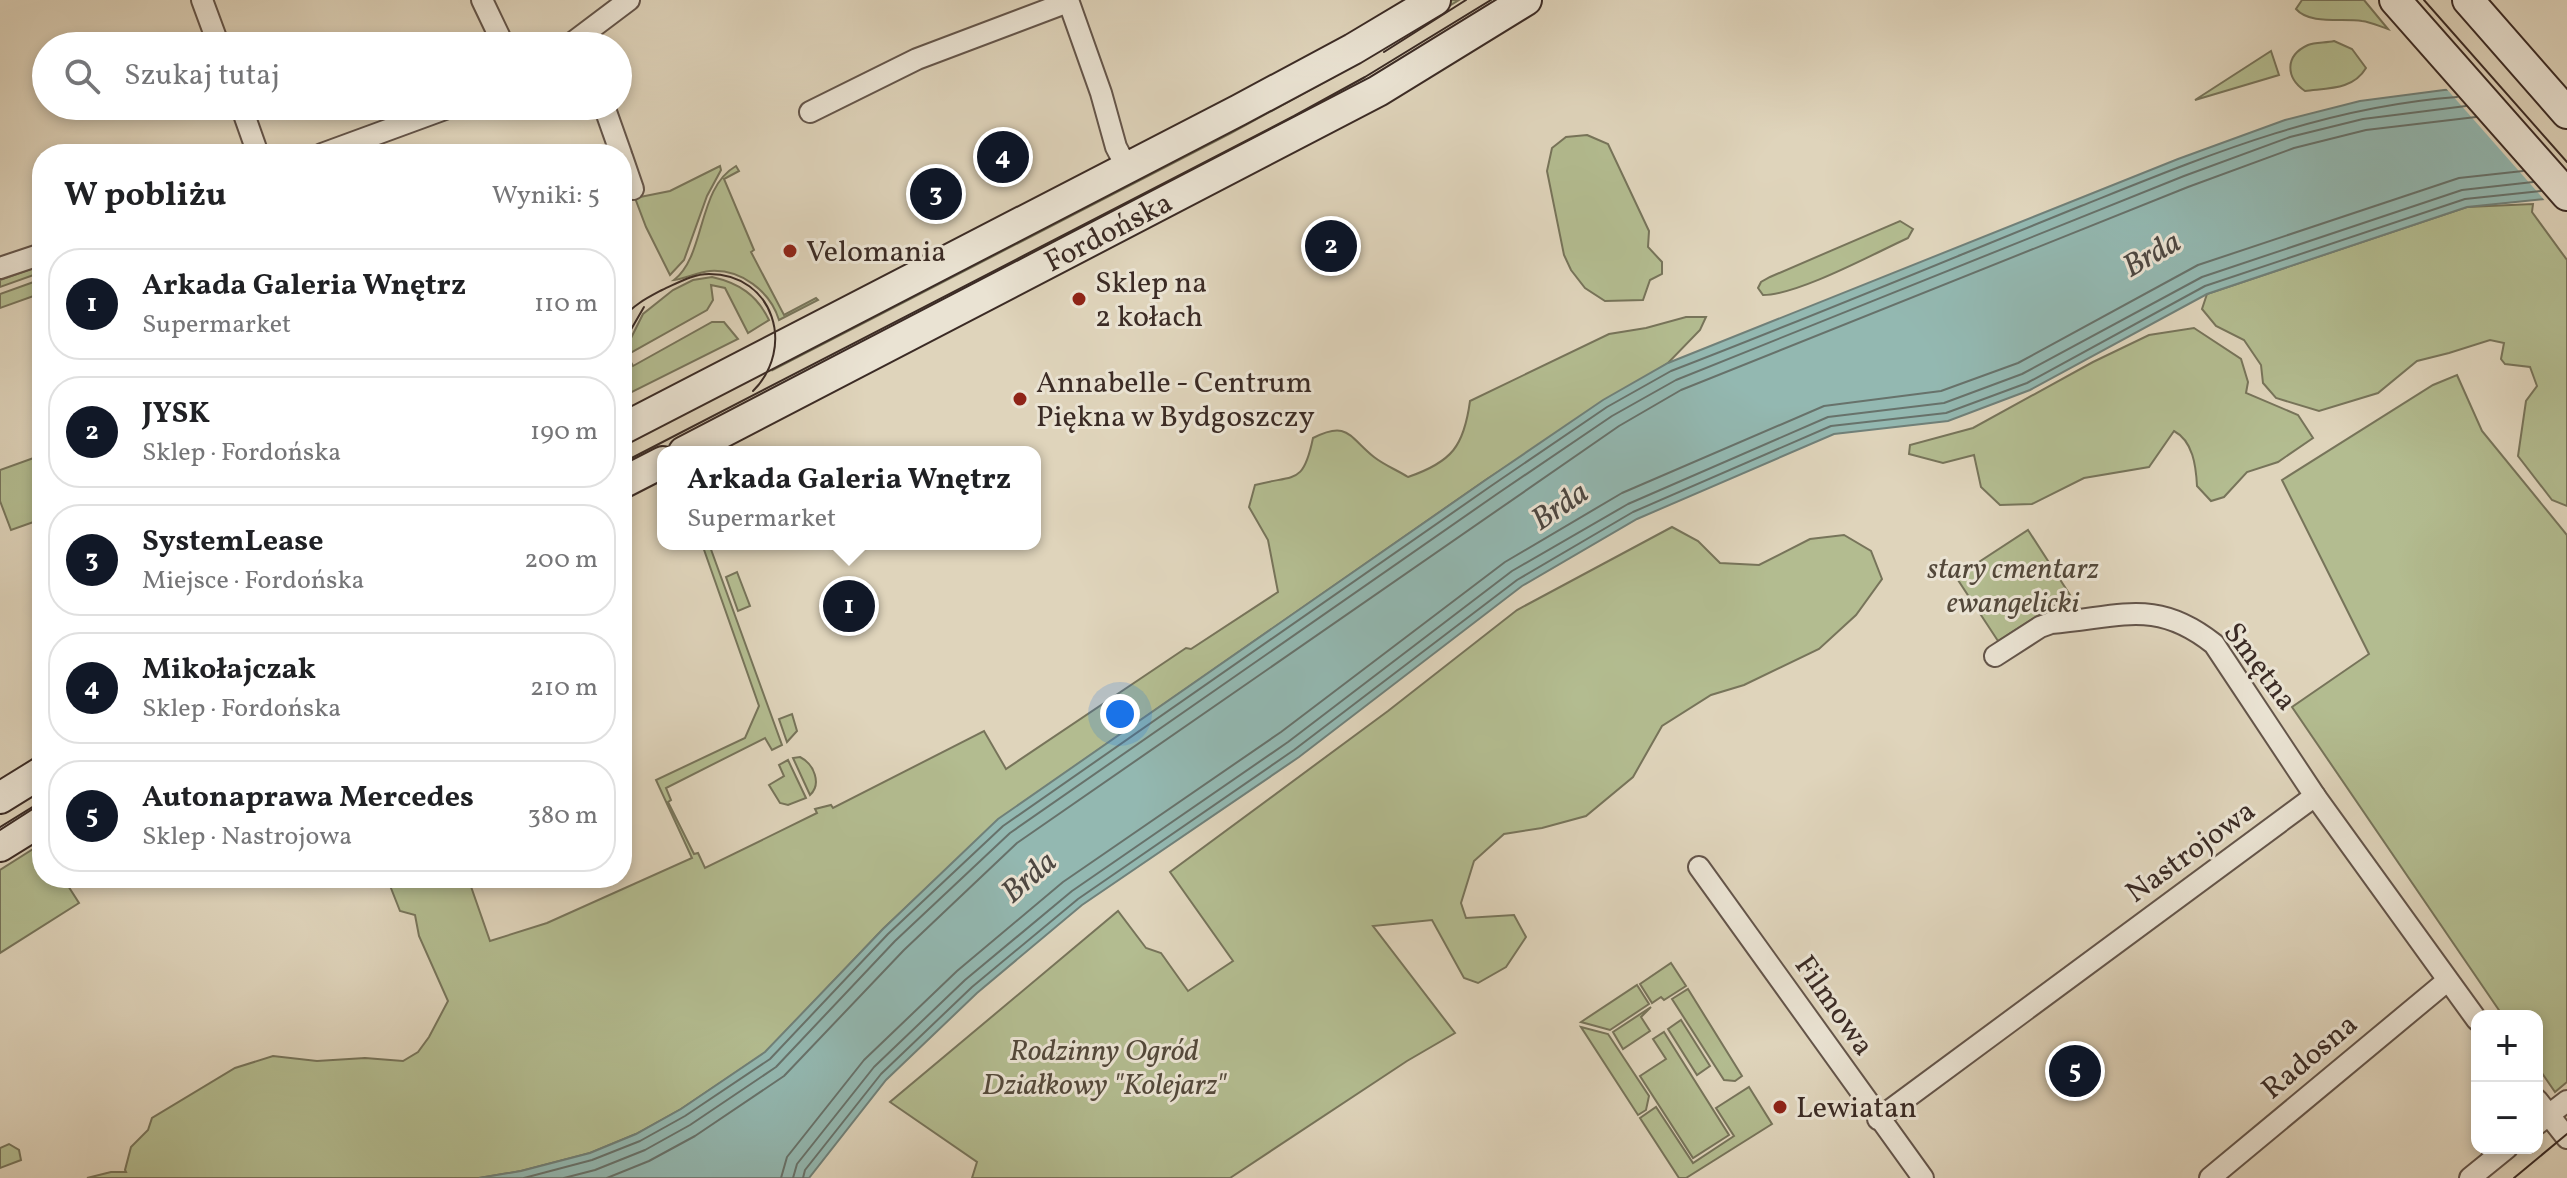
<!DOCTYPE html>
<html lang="pl">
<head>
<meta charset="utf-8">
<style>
  body { margin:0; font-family:Vollkorn,serif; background:#f2f2f2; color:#202124 }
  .controls { position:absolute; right:24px; bottom:24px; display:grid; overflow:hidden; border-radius:16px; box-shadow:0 4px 12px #0003 }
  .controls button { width:72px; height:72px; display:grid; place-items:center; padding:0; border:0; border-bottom:2px solid #e0e0e0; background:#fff; color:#202124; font:40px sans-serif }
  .you { position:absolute; left:1120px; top:714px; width:28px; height:28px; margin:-20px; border:6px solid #fff; border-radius:50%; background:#1a73e8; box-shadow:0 0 0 12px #1a73e833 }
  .badge { display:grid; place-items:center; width:52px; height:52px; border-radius:50%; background:#111827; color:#fff; font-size:26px; font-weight:700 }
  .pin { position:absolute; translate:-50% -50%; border:4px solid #fff; box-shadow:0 2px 8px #0006 }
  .popup { position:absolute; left:657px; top:446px; width:384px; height:104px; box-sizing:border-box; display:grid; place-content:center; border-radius:16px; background:#fff; filter:drop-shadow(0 2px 6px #0005); font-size:26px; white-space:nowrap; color:#757577 }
  .popup b { font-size:30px; color:#202124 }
  .popup::after { content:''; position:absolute; left:50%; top:100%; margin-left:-16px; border:16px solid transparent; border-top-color:#fff }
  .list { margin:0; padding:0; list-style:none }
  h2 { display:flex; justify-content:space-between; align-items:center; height:104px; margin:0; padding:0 32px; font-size:34px }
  h2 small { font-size:26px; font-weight:400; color:#757577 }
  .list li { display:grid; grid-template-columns:52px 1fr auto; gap:24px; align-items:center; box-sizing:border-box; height:112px; margin:0 16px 16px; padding:0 16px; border:2px solid #e0e0e0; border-radius:32px }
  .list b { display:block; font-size:30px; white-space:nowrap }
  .list p { margin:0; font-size:26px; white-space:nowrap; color:#757577 }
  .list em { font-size:26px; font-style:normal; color:#757577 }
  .icon { flex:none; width:44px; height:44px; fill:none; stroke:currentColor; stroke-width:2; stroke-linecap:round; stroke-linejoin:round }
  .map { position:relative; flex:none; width:2567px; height:1178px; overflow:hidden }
  .search { position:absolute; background:#fff; box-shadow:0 4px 12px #0003; left:32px; top:32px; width:600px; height:88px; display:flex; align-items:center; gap:20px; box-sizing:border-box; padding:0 28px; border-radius:44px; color:#757577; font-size:30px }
  .panel { position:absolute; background:#fff; box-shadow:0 4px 12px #0003; left:32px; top:144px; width:600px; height:744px; border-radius:32px }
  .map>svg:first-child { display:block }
  .green { fill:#b3bc90; stroke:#77745a; stroke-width:2 }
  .water { fill:#93b8b1; stroke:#708079; stroke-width:2 }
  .pier { fill:#dfd4bb }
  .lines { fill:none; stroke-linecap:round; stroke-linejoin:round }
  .shore { stroke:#67726b; stroke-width:2 }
  .street-casing { stroke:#64554a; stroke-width:24 }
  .secondary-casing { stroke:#3b2b25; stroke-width:34 }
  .street { stroke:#eae3d3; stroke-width:20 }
  .secondary { stroke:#eae3d3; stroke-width:30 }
  .tram { stroke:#3b2b25; stroke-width:2 }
  .poi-dot { fill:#8f2418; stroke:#eae3d3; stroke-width:3 }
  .labels { text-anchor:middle; stroke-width:6; stroke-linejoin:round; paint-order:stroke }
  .street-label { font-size:30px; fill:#3b2b25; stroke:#eae3d3 }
  .poi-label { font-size:30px; fill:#3b2b25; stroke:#eae3d3; text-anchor:start }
  .park-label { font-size:30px; font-style:italic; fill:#53483a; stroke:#eae3d3 }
  .water-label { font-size:32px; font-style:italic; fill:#4d4741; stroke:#eae3d3 }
</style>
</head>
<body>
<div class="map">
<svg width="2567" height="1178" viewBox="0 0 2567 1178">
  <rect width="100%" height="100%" fill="#dfd4bb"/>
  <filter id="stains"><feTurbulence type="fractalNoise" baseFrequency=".0025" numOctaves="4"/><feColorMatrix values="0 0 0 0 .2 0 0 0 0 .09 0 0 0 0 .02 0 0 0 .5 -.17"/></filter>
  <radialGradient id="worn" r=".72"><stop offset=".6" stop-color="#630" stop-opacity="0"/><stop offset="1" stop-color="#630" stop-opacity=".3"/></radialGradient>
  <!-- green -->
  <g class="green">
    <polygon points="1451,0 1459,0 1334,77 1231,133 773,370 775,361 1387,41"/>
    <path d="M 2302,0 L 2364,0 L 2388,29 C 2379,26 2370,22 2362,21 C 2342,18 2310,25 2296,9 Z"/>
    <path d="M 2334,41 L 2352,49 L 2366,68 C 2353,90 2328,88 2305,91 C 2286,78 2284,56 2308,45 C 2315,42 2326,43 2334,41 Z"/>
    <polygon points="2271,51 2279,75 2195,100"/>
    <polygon points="1587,135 1608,144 1649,231 1648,247 1662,262 1662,274 1650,280 1643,300 1605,301 1585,288 1571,270 1564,255 1547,171 1552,148 1566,137"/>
    <polygon points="720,166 721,170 707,196 684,260 670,275 646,227 635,198 670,191"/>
    <path d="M 736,166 L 739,171 L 724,179 L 754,250 L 751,252 L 784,315 L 816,298 L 818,300 L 779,320 C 770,291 741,269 710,271 C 698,272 684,279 674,280 C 706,255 697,188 736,166 Z"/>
    <polygon points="2533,204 2532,212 2567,260 2567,506 2552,500 2518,456 2526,401 2537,386 2530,367 2505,364 2501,359 2504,343 2490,340 2449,353 2417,361 2378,393 2319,411 2276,398 2263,383 2261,365 2244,340 2216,326 2202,309 2207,294 2467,207"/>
    <path d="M 1900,221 L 1913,229 L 1908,238 C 1873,254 1798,295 1763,295 L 1758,288 L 1761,282 L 1770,277 Z"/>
    <polygon points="42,265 42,272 0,287 0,280"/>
    <path d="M 712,277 C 739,283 757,295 769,320 L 748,333 L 725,288 L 711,285 L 713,300 L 707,310 L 627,355 L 633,366 L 712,322 L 724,322 L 738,339 L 622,397 L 622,356 L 643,314 L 673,290 L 693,280 Z"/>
    <polygon points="42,279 42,293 0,308 0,294"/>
    <path d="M 1686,317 L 1706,317 L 1700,330 L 1668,363 L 1487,479 L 1002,817 L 883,929 L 766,1052 L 681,1109 L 636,1134 L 590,1153 L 521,1171 L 479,1178 L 87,1178 L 111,1172 L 126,1172 L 125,1170 L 131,1147 L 148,1130 L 152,1118 L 235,1068 L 273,1056 L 317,1061 L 365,1058 L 403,1061 L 418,1052 L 429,1037 L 448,1001 L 419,936 L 415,915 L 400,911 L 387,878 L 468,878 L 490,941 L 547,923 L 692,858 L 656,780 L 745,738 L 759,706 L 702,544 L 709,544 L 782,745 L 772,750 L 765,738 L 666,788 L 671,800 L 668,802 L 694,854 L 698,853 L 705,868 L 817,813 L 815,809 L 831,805 L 833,808 L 984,731 L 1006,769 L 1186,648 L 1191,649 L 1278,592 L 1268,540 L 1249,507 L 1255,485 C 1295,474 1303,486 1313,438 C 1348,420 1349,437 1374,457 C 1384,465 1397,470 1408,477 C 1452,462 1464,446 1470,401 L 1609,334 L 1646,328 Z"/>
    <path d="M 2194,328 L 2241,359 L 2248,382 L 2246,393 L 2298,415 L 2313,438 L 2278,462 L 2247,472 L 2224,497 L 2211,501 L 2197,486 C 2196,466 2193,441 2174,431 L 2149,467 L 2084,478 L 2032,504 L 2000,505 L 1981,487 L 1974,455 L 1943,463 L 1909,454 L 1910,445 L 1973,428 L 2093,362 L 2149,335 Z"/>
    <polygon points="2457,375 2482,431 2567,535 2567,1082 2555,1092 2537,1066 2537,1016 2503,1016 2292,707 2369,654 2282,480 2433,385"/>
    <polygon points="42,455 42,519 11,530 0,501 0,470"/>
    <polygon points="1672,527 1698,541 1720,563 1759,565 1810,539 1844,535 1871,551 1882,579 1856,615 1819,649 1744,685 1711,695 1662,726 1633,777 1586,816 1542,828 1504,834 1474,861 1461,903 1466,918 1514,915 1526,937 1506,967 1478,983 1464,978 1432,920 1373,926 1455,1033 1407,1061 1230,1178 972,1178 977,1162 890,1102 1118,911 1146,948 1161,953 1188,991 1233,961 1170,872 1388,711 1517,610"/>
    <polygon points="2028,530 2070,595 1998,641 1956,577"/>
    <polygon points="737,572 750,606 738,611 726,577"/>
    <polygon points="792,714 797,731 787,742 779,719"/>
    <path d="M 800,757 C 814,764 822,784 810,795 L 793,758 Z"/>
    <polygon points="788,760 806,798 788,805 780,803 769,785 784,776 779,765"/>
    <polygon points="41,844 42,878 63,878 79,903 0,953 0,870"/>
    <polygon points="1671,963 1686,986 1664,1000 1661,997 1652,1003 1640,984"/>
    <polygon points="1637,985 1649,1004 1610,1030 1581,1022"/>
    <polygon points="1688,989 1742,1076 1735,1081 1724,1080 1672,999"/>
    <polygon points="1651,1007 1641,1017 1650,1031 1623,1049 1613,1032"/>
    <polygon points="1681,1020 1710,1066 1697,1075 1668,1029"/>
    <polygon points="1581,1027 1608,1034 1649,1096 1646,1110 1638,1115"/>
    <polygon points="1664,1032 1729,1135 1693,1158 1640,1076 1666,1059 1653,1039"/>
    <polygon points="1749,1087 1772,1124 1686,1178 1679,1178 1640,1118 1656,1107 1693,1163 1734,1136 1716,1108"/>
    <polygon points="9,1144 19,1150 21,1160 0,1168 0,1148"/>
  </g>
  <!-- water -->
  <polygon class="water" points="2539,82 2544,199 2467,207 2207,294 2030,390 1948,421 1834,434 1637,519 1522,586 1299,757 1082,905 977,993 886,1080 809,1178 479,1178 521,1171 590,1153 636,1134 681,1109 765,1052 883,929 998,819 1487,479 1603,400 1668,363 2178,159 2285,120 2360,101 2444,90"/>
  <!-- pier -->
  <g class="pier">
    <polygon points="2539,78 2567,78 2567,174 2486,82"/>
    <polygon points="2483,83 2567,203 2547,203 2444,86"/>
  </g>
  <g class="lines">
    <!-- shore -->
    <g class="shore">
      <path d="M 524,1178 L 592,1160 L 640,1141 L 685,1116 L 770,1059 L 888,934 L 1003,826 L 1491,486 L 1607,407 L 1671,371 C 1809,318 1945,261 2081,206 C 2206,156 2322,107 2457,97"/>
      <polyline points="564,1178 595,1170 645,1150 690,1125 776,1067 895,941 1010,833 1497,494 1612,416 1676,380 2184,176 2290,137 2363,119 2466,106"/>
      <polyline points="607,1178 649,1161 695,1136 784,1076 904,950 1017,843 1619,426 1681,390 2188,187 2294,148 2366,130 2476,117"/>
      <polyline points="781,1178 787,1157 864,1060 957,971 1063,882 1281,732 1505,562 1622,493 1824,406 1941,391 2018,363 2198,265 2459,178 2523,171"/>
      <polyline points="793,1178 797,1164 874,1067 965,980 1072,891 1288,742 1512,571 1628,504 1828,417 1944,403 2022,374 2202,277 2462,190 2533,182"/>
      <polyline points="803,1178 805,1170 881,1074 972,987 1078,899 1294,750 1517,580 1633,512 1831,426 1946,413 2027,383 2205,286 2465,199 2541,191"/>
    </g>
    <defs>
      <g id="street">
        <polyline points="202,0 219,46"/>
        <polyline points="482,0 504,46"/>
        <polyline points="1068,0 1101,93 1116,147 1127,168"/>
        <polyline points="568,46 629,0"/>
        <polyline points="241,106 258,154"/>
        <polyline points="604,106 621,154"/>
        <polyline points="810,112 917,59 1068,2"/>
        <polyline points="322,154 453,106"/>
        <polyline points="622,157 633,189"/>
        <polyline points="0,268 42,254"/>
        <path d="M 1995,656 L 2040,627 L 2051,623 C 2119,618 2155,597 2214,644 L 2315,796 L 2477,1020"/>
        <polyline points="1699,867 1923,1178"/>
        <polyline points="2537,1100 2567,1138"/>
        <polyline points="1878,1119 2315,796"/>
        <polyline points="2537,1124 2567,1101"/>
        <polyline points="2210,1178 2447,981"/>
        <polyline points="2470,1178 2507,1148"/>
      </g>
      <g id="secondary">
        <polyline points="2395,0 2567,195"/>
        <polyline points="2468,0 2567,113"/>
        <polyline points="622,429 1239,110 1353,49 1435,0"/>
        <path id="s1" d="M 684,452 L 1378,91 L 1526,0"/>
        <polyline points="622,483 663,462"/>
        <polyline points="0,798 42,772"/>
        <polyline points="0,846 42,820"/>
      </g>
    </defs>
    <!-- street casing -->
    <use href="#street" class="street-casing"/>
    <!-- secondary casing -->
    <use href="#secondary" class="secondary-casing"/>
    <!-- street -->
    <use href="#street" class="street"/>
    <!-- secondary -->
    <use href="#secondary" class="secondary"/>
    <!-- tram -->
    <g class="tram">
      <polyline points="2424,0 2567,162"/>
      <polyline points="1384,52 1466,0"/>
      <path d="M 622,319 C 633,305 647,298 662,290 C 678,283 692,274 709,274 C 774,274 796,348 753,391"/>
      <polyline points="622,345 644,307"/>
      <polyline points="622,463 1294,116 1365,77 1491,0"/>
      <polyline points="0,830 42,803"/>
      <polyline points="2514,1178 2567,1134"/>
    </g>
  </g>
  <!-- markers -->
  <g class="poi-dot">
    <circle cx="790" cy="251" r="8"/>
    <circle cx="1079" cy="299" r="8"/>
    <circle cx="1020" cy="399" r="8"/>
    <circle cx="1780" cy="1107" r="8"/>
  </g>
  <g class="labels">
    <!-- street labels -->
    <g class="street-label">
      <text dy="10" stroke="none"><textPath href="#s1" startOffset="478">Fordońska</textPath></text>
      <text transform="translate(2261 666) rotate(53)" y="10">Smętna</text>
      <text transform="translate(2190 851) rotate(-36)" y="10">Nastrojowa</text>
      <text transform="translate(1835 1005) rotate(55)" y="10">Filmowa</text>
      <text transform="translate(2309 1056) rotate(-40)" y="10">Radosna</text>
    </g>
    <!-- poi labels -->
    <g class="poi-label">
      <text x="806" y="261">Velomania</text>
      <text x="1095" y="292">Sklep na<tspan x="1095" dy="34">2 kołach</tspan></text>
      <text x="1036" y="392">Annabelle - Centrum<tspan x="1036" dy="34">Piękna w Bydgoszczy</tspan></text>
      <text x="1796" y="1117">Lewiatan</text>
    </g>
    <!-- park labels -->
    <g class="park-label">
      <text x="2013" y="578">stary cmentarz<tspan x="2013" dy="34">ewangelicki</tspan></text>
      <text x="1104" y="1060">Rodzinny Ogród<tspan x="1104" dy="34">Działkowy "Kolejarz"</tspan></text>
    </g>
    <!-- water labels -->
    <g class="water-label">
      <text transform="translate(2151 253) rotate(-30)" y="11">Brda</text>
      <text transform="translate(1559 505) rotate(-34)" y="11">Brda</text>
      <text transform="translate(1028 876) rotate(-41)" y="11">Brda</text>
    </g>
  </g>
  <rect width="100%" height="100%" filter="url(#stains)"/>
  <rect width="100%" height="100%" fill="url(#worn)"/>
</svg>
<div class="controls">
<button>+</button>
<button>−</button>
</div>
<div class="you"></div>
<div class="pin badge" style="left:849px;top:606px">1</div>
<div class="popup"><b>Arkada Galeria Wnętrz</b>Supermarket</div>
<div class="pin badge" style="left:1331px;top:246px">2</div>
<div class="pin badge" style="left:936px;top:194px">3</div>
<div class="pin badge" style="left:1003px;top:157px">4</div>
<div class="pin badge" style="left:2075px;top:1071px">5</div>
<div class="search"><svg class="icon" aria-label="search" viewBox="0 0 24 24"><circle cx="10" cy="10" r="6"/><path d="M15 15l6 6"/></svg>Szukaj tutaj</div>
<section class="panel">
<h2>W pobliżu<small>Wyniki: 5</small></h2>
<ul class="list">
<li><span class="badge">1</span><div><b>Arkada Galeria Wnętrz</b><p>Supermarket</p></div><em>110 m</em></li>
<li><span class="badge">2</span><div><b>JYSK</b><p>Sklep · Fordońska</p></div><em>190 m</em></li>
<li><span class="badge">3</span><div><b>SystemLease</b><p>Miejsce · Fordońska</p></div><em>200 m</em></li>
<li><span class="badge">4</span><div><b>Mikołajczak</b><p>Sklep · Fordońska</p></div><em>210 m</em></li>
<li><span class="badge">5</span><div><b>Autonaprawa Mercedes</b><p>Sklep · Nastrojowa</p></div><em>380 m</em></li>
</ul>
</section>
</div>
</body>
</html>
